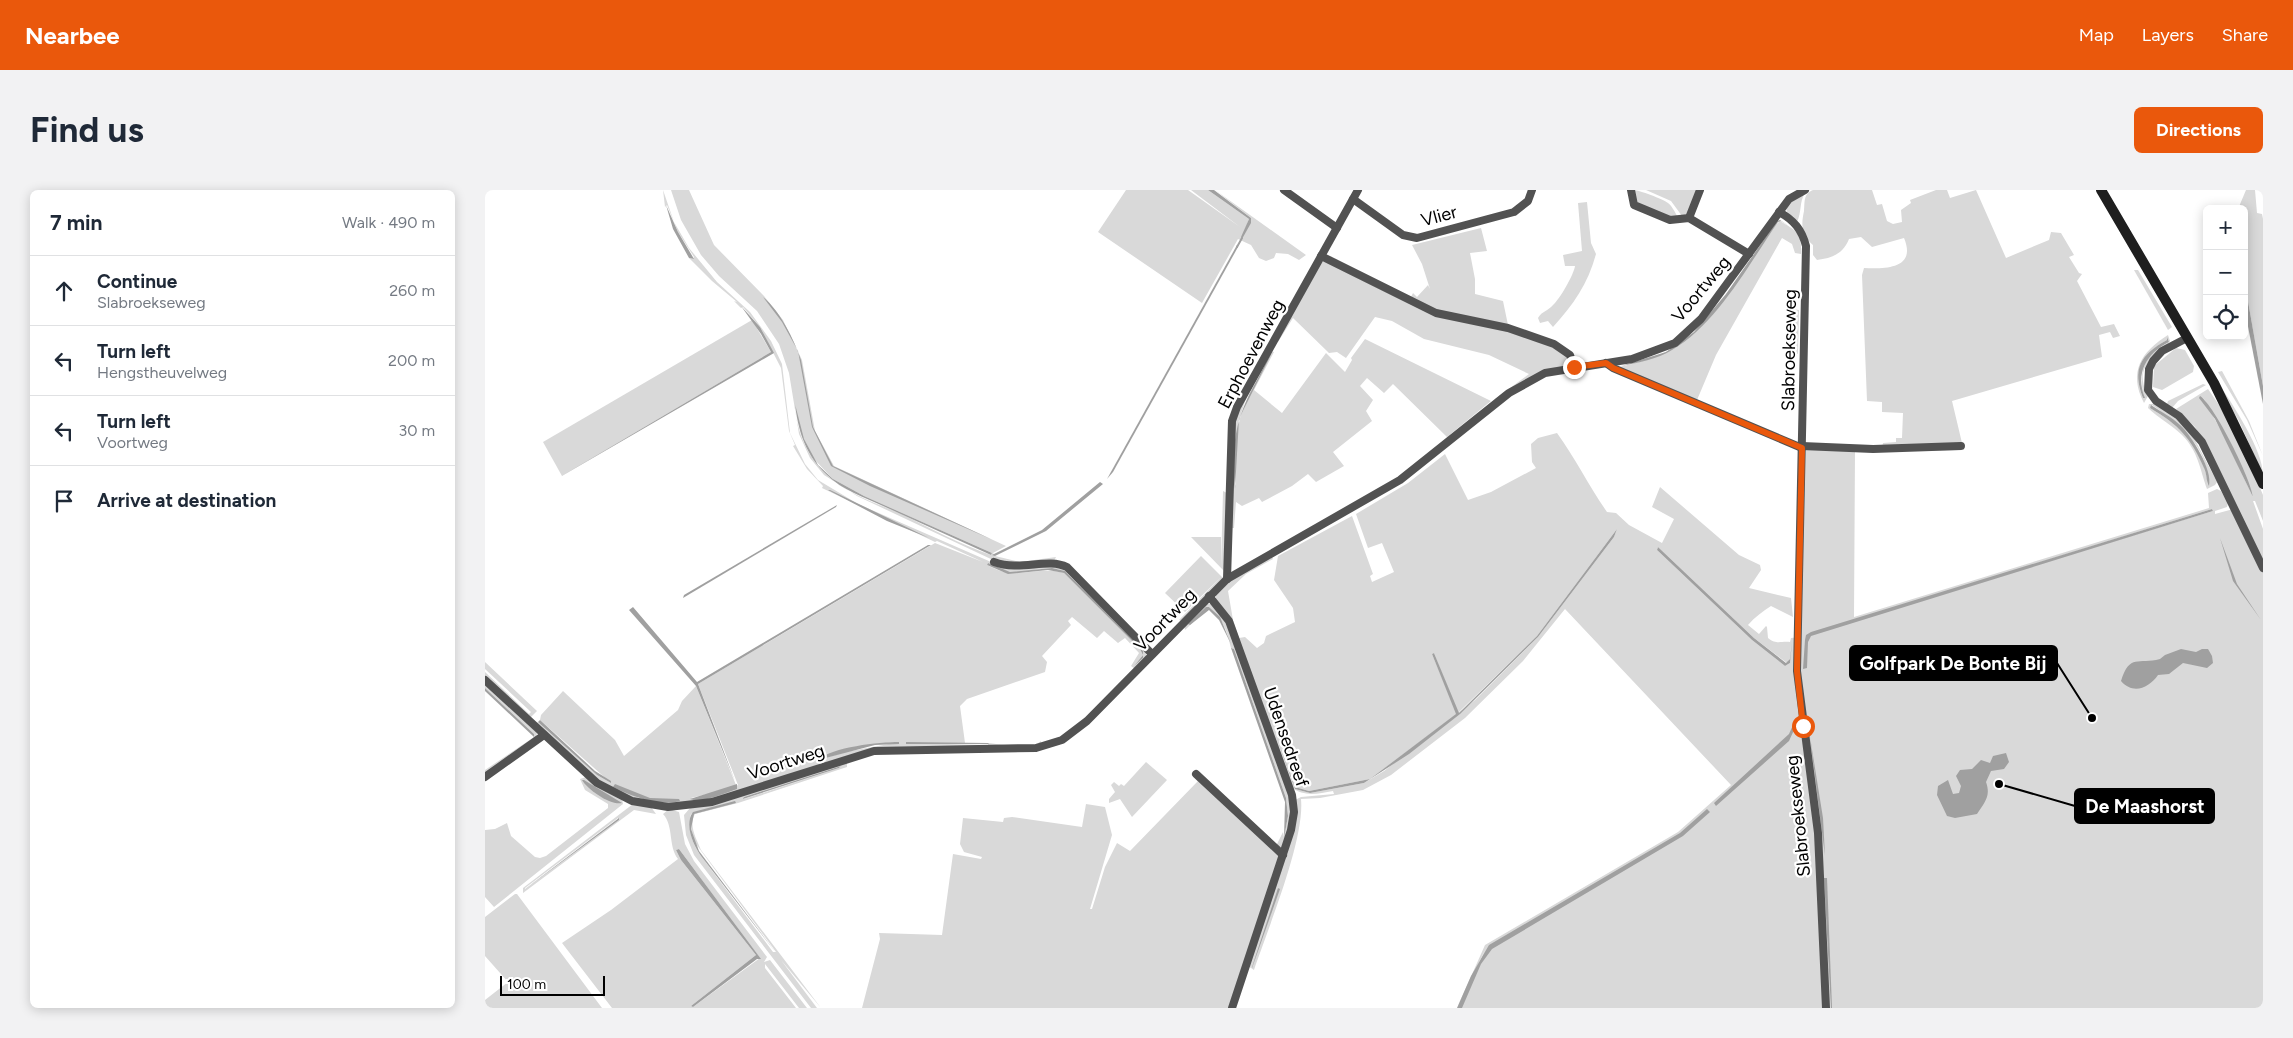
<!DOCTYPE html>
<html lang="en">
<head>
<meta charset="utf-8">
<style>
  body { margin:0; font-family:Figtree,sans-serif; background:#f2f2f3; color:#1f2937 }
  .controls { position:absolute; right:15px; top:15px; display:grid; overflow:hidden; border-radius:8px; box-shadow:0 2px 12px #0003 }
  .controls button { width:45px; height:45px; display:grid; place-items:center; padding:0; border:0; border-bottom:1px solid #e0e1e3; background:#fff; color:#1f2937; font:25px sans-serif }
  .scale { position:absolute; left:15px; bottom:12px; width:105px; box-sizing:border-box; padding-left:5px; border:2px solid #000; border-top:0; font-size:14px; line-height:18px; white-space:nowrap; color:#000; -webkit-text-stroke:4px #fff; paint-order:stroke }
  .stop { position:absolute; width:15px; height:15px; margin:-11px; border:4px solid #ea580c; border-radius:50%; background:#fff }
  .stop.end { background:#ea580c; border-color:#fff; box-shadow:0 1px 5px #0008 }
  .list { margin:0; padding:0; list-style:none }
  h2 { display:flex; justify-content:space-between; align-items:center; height:65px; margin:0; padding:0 20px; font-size:21px }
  h2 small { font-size:16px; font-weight:400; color:#747a83 }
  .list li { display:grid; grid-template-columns:32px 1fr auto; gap:15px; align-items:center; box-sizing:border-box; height:70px; padding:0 20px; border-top:1px solid #e0e1e3 }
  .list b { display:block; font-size:19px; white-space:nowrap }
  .list p { margin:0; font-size:16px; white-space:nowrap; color:#747a83 }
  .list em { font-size:16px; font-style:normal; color:#747a83 }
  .icon { flex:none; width:28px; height:28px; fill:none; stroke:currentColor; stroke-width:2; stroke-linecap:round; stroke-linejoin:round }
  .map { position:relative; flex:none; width:1778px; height:818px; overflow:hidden; border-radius:8px }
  header { display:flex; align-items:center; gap:30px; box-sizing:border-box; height:70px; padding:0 25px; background:#ea580c; color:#fff }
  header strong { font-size:24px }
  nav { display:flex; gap:28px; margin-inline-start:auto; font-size:18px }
  .intro { display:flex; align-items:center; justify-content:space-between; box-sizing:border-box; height:120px; padding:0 30px }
  h1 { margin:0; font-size:35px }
  .button { padding:12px 22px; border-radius:8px; background:#ea580c; color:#fff; font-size:18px; font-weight:700 }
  main { display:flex; gap:30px; padding:0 30px }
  aside { flex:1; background:#fff; border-radius:8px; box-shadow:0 2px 12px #0003 }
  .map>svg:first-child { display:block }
  .green { fill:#d9d9d9; fill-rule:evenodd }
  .water { fill:#a0a0a0 }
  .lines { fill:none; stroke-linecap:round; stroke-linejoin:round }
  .stream { stroke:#a0a0a0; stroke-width:2 }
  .street { stroke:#525252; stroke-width:8 }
  .secondary { stroke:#1f1f1f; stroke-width:10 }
  .route { stroke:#ea580c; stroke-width:6 }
  .labels { text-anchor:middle; stroke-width:4.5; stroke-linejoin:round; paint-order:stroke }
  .street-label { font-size:18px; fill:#000; stroke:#fff }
  .leader { fill:none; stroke:#000; stroke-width:2 }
  .callout-dot { fill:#000; stroke:#fff; stroke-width:2 }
  .callout { fill:#000; stroke:#000; stroke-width:2 }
  .callout-label { font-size:19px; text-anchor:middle; font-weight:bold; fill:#fff }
</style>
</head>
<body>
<header>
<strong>Nearbee</strong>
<nav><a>Map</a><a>Layers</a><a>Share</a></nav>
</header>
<div class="intro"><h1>Find us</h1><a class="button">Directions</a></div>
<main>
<aside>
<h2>7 min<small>Walk · 490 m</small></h2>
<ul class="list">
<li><svg class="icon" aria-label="ahead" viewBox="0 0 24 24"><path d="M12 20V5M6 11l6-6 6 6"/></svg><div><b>Continue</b><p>Slabroekseweg</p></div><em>260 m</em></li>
<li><svg class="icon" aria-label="left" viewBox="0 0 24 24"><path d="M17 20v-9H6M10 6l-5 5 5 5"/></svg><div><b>Turn left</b><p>Hengstheuvelweg</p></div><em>200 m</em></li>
<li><svg class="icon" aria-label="left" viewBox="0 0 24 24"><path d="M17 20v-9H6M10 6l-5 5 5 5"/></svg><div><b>Turn left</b><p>Voortweg</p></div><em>30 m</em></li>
<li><svg class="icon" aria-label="arrive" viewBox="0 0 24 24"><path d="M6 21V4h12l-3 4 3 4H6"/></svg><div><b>Arrive at destination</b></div></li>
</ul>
</aside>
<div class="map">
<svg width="1778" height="818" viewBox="0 0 1778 818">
  <rect width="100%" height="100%" fill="#fff"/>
  <!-- green -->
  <g class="green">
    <path d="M 178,0 L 189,32 L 204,58 L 232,92 L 265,122 L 286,151 L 297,174 L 305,243 L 320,274 L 333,290 L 373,314 L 513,375 L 577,376 L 661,462 L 661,467 L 650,479 L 646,476 L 654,463 L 640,448 L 633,453 L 619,441 L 612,448 L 587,427 L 583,431 L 586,435 L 557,466 L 562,472 L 560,482 L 482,509 L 475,516 L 480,553 L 420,553 L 503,555 L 503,553 C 517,554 544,561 556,551 L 556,553 L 538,557 L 409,557 L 384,559 L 227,610 L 197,615 L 150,609 L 121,597 L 50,535 L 53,532 L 112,585 L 126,593 L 55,530 L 56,525 L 78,501 L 130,550 L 139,566 L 193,520 L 197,511 L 211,496 L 251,595 L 235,601 L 206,608 L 211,611 L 228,607 L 253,595 L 213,494 L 450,353 L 498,372 L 452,351 L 450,352 L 337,298 L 338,296 L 322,279 L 308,256 L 310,255 L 304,241 L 296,178 L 275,137 L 258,117 L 256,118 L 249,111 L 252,112 L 227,91 L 204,68 L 208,69 L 209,67 L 193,42 L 182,15 L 180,17 ZM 503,373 C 510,376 518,381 525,382 C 545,384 566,372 584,384 L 658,461 L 658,468 L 649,476 L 658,465 L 655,459 L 579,383 C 560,377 540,385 520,382 C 514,381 508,378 502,375 ZM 415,552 L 360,562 L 334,570 L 335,568 C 361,559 387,553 415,552 Z"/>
    <path d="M 186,0 L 204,0 L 229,55 L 279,106 L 298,130 L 317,170 L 330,241 L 349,276 L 521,356 L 508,363 L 510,366 L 535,372 L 571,367 L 569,371 L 540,375 L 508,370 L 372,306 L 339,285 L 325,268 L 314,244 L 304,183 L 294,154 L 272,121 L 234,86 L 216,65 L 196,30 ZM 310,214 L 316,244 L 327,267 L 348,289 L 379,306 L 507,363 L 506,365 C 475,354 445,338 416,324 C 392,313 361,304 342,285 C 322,267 311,240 310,214 Z"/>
    <polygon points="641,0 703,0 755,37 706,0 723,0 764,29 756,50 766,28 730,0 821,65 814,70 803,64 791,63 789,68 781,71 774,68 766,55 753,49 717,113 613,42"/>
    <path d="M 1148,0 C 1154,0 1178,9 1183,13 C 1188,17 1190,23 1193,27 L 1187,28 L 1154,14 L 1150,11 Z"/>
    <polygon points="1161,0 1213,0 1202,24 1197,26 1186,11"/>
    <path d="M 1328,0 L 1387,0 L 1392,15 L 1397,14 L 1402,31 L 1408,34 L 1417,32 L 1416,20 L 1426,13 L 1425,10 L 1451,0 L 1462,0 L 1465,8 L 1491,0 L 1521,68 L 1564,50 L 1566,42 L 1576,43 L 1589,65 L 1584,67 L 1594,83 L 1597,84 L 1592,91 L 1616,137 L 1629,134 L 1635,146 L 1628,148 L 1625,142 L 1614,145 L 1617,167 L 1467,211 L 1477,253 L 1397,258 L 1398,253 L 1411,252 L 1411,248 L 1417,248 L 1418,223 L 1397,222 L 1397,212 L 1382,211 L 1377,85 L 1379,78 C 1400,79 1432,79 1419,48 L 1387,57 L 1376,47 L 1364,49 C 1358,64 1347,68 1332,70 L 1328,65 L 1328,55 C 1316,45 1316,35 1319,21 C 1320,12 1318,4 1328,0 Z"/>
    <polygon points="1761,0 1770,0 1772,23 1777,24 1778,29 1778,196 1759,89 1759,19 1753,19"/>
    <path d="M 1320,3 C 1314,12 1317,22 1312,32 C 1292,16 1303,13 1320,3 Z"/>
    <path d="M 1102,12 L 1106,53 L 1111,64 C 1103,94 1088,115 1068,137 L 1063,131 L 1055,133 L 1053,128 C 1057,121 1063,121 1068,115 C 1075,109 1089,84 1090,76 L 1080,76 L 1078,65 L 1097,61 L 1093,13 Z"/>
    <path d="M 1295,31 C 1312,41 1317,43 1316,64 L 1310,63 L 1307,54 L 1297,48 L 1231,165 L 1212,210 L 1134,177 C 1208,162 1225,129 1266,71 C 1274,58 1283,41 1295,31 Z"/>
    <polygon points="996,38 1002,61 985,63 990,89 945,101 990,89 990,104 1018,111 1023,135 952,120 926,107 928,103 932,107 943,95 945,99 937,74 927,55"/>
    <path d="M 839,71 C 870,86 900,103 932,116 C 956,126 1083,146 1084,173 L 1081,176 L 1047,186 L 1014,209 L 1010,209 L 1044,184 L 1004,165 L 939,149 L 907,131 L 890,127 L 861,168 L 852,162 L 844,163 L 808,128 L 793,152 L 792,150 L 835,73 Z"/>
    <polygon points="1649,80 1653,80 1687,137 1683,140"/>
    <polygon points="1307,119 1314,120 1313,164 1301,162"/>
    <polygon points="267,130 286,162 77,286 58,252"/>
    <path d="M 1683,145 L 1685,151 C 1672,169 1647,173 1663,206 L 1659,213 C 1643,182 1656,162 1683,145 ZM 1682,147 L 1684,152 C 1655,169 1656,178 1658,208 C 1647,179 1656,165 1682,150 Z"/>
    <path d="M 880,149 L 1006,211 L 962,247 L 908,194 L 899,203 L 882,188 L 875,196 L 888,210 L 881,221 L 887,231 L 848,262 L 859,276 L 831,292 L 823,284 L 807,296 L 777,312 L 774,308 L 757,316 L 751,312 L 749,338 L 746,338 L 748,247 L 751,223 L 785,161 L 789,162 L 769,200 L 797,223 L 841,163 L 860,182 L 867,170 L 866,168 ZM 787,163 L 754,229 L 751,254 L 751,296 C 748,291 750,281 750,274 C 750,231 761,197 787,163 Z"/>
    <polygon points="1691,158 1700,160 1709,176 1708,182 1677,200 1668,197 1669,176"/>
    <polygon points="1737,181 1764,231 1778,266 1762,230 1733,182"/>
    <polygon points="1718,194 1721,195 1693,211 1687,218 1682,214 1683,211"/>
    <path d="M 1732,194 L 1734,194 C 1748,215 1778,260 1778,285 L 1754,231 Z"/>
    <path d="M 1723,199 L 1743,228 L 1767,279 L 1778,305 L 1778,331 L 1770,311 L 1768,311 L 1778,339 L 1778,818 L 974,818 L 1001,758 L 972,818 L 1000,755 L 1193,642 L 1246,595 L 1080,419 L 1038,471 L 980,528 L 906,585 L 878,600 L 835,608 L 816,609 C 820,650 783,738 769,780 L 763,776 L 806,649 L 810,610 L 816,607 L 849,604 L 848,601 C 832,604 819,607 806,597 L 731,409 L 731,404 L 745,390 L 787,367 L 788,369 L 761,384 L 743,401 L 748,430 L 754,448 L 760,447 L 772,458 L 779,453 L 781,446 L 810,432 L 808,418 L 789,390 L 793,366 L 867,326 L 888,384 L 885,386 L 887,392 L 909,382 L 897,353 L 883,358 L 871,324 L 923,293 L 960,264 L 983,310 L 1006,302 L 1051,278 L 1047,272 L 1046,254 L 1053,248 L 1072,243 C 1090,268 1104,296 1122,322 L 1131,323 L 1144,335 L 1177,353 L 1189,329 L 1167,317 L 1175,297 L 1254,365 L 1275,375 L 1276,380 L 1264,398 L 1306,408 L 1308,427 L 1286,416 C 1278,421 1270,427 1263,435 L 1274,444 L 1281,436 L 1282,437 L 1283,448 C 1292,455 1295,451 1305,452 L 1306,448 L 1315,447 L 1319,260 L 1479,258 L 1479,260 L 1370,262 L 1369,427 L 1724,318 L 1723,303 L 1732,299 L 1736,301 L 1743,313 L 1742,317 L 1730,321 L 1730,324 L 1752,318 L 1710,237 L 1691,219 ZM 1717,206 L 1739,241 L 1768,307 L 1740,248 ZM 1727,319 L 1728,321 L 1359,433 ZM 1132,339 L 1129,347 L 1053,447 L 990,510 L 899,581 L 879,593 L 825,603 L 810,599 L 790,545 L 810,597 L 824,601 L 885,589 L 972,524 L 947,464 L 949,463 L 973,523 L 1052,446 ZM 1173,357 L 1269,448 L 1302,473 L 1305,469 L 1306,454 L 1305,473 L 1300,476 L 1267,450 L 1172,360 Z"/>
    <path d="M 1664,214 L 1669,214 L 1694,230 L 1709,248 L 1732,292 L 1730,295 L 1722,299 C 1715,279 1713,261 1697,245 C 1687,235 1673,228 1663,218 ZM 1667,215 C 1695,235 1724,257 1723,295 C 1719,258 1696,236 1665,218 Z"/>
    <polygon points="738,301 742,303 739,381 706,347 736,347 736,378"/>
    <polygon points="716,366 738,388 697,431 694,430 736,387 700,422 680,403"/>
    <path d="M 722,414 L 726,414 L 739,426 L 806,612 L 806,635 L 797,658 L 791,656 L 798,642 L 799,647 L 803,626 L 801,608 L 749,459 L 746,458 C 742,441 739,431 724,417 L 700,440 L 699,436 Z"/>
    <polygon points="0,472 52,521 44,529 0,488 0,482 44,524 46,522 0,479"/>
    <polygon points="0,493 52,543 51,547 0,585 0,580 49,547 49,544 0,498"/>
    <path d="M 362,572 L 362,577 L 253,613 L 210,624 C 203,635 212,650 216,660 L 336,818 L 296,770 L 332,818 L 326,818 L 209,665 L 201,645 L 199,625 L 205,618 ZM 356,576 L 354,578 L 259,609 L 259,607 ZM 237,616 L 208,624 L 206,639 L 211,654 L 291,762 L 288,762 L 216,666 C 207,654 202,638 206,624 Z"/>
    <polygon points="661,572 682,590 647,627 635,609 624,613 624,609 630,602 626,595 629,592 634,596 636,594 639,596"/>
    <polygon points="101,587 137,609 138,614 9,717 0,707 0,640 10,639 22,633 26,646 50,667 55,668 61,666 123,618 123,614 100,600 95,589"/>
    <polygon points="713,591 796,667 745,818 377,818 395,749 394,743 457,745 468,664 496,669 497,667 479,662 475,654 478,628 518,632 519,628 527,627 597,637 601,614 620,617 627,645 605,719 607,719 620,677 632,653 645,661"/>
    <path d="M 148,614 L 166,617 L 171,624 L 149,620 L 38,703 L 38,698 ZM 133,628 L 134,630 L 40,699 L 40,698 Z"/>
    <path d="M 184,619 L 194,622 L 200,654 L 209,671 L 282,767 L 279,772 L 285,770 L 322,818 L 314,818 L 280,774 L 280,778 L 311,818 L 127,818 L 77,753 L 126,720 L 193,669 C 183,656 189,636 178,624 ZM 194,659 L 275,768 L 208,817 L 206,816 L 271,765 L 196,670 L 191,660 Z"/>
    <polygon points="30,704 32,704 117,818 0,818 0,810 23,792 0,766 0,727"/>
  </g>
  <!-- water -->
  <g class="water">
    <polygon points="723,0 729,0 766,28 766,33 757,49 756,47 764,29"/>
    <polygon points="181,15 193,42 209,69 204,68 188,39"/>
    <path d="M 1295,30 L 1304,36 L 1296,31 L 1293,32 C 1264,74 1232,134 1187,160 C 1172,169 1153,173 1136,176 L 1181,162 L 1209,142 L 1241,104 L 1292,31 Z"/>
    <polygon points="752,55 753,57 628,282 622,289"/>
    <polygon points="1759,89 1778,196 1778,214 1760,121"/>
    <path d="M 278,107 C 295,121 309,149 316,170 L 328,237 L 348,276 L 508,350 L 385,296 L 346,276 L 327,237 L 313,161 L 297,132 Z"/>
    <polygon points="256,116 275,137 289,163 75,287 286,162 276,144"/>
    <path d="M 1682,147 L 1684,152 C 1661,164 1650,183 1660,208 L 1658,208 C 1647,179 1655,165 1682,150 Z"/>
    <path d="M 787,163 L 754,229 L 750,299 C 746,256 750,228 772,190 C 777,181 781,171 787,163 Z"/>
    <path d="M 1715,206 C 1730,216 1766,289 1768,307 L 1730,229 L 1714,208 Z"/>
    <path d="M 310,214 L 319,249 L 333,275 L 348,289 L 379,306 L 507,363 L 506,365 C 470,349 434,332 398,316 C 379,307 357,300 342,285 C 321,266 313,241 310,214 Z"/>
    <path d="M 1666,215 C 1676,222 1687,227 1695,235 C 1707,246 1728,280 1724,296 C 1721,291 1722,284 1719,278 C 1706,248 1694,235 1665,218 Z"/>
    <polygon points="615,292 618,294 561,341 510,366 507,365 557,340"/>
    <polygon points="343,300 345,300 444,348 402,331"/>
    <polygon points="352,315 351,317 198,408 199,405"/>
    <polygon points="1727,319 1728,321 1326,446 1323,452 1322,478 1318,479 1320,450 1321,445 1326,442"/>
    <polygon points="1132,339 1129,347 1053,447 975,524 924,564 879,593 825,603 810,599 790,544 810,597 824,601 885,589 971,524 947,464 949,463 974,523 1052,446"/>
    <polygon points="1735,348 1752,394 1776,430 1748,391"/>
    <polygon points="443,355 446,355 213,494 250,591 211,496 144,420 148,417 212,492"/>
    <polygon points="1173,357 1269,448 1301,473 1305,469 1307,452 1305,473 1300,476 1267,450 1172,360"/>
    <polygon points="503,373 525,382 567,378 580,381 655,457 658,461 658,468 649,476 658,465 655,459 579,383 563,380 523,384 502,375"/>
    <polygon points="721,417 724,417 735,427 746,454 734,430 724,420 705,435 703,434"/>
    <polygon points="746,458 749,459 801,608 803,626 799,648 800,612"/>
    <path d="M 1696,459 L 1711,462 L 1717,459 L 1723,459 L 1727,466 L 1728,473 L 1722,478 L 1698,473 L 1684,484 L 1673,485 C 1664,498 1648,505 1636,491 C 1645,463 1653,475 1675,469 L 1680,465 Z"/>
    <polygon points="0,498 49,544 49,547 0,501"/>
    <polygon points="55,530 110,581 126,591 126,593 112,585 53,532"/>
    <polygon points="1308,535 1309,540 1304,551 1231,616 1229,613 1304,544"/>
    <polygon points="1325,547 1338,628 1340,666"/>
    <path d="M 414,552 L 414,554 L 390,555 L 333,570 C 347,557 394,552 414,552 Z"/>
    <polygon points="421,552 503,553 504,554 421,554"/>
    <path d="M 1521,563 L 1524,572 L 1519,579 L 1506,581 L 1501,592 C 1506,606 1500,612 1492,624 L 1470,628 L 1462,626 L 1452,605 L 1453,596 L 1463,590 L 1468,604 L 1474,603 L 1476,596 L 1471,586 L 1475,580 L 1487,579 L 1496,570 L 1505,573 L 1508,566 Z"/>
    <polygon points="356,576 354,578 258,609 259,607"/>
    <path d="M 97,590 L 99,590 L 137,613 C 126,616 103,600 97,590 Z"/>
    <path d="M 130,594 L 165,608 L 194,609 L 195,611 C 175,617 146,606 128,597 Z"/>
    <path d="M 252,594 L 252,599 C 239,603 218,614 205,609 Z"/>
    <path d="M 250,611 L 251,613 L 209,624 L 206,639 L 214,661 L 291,763 L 216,666 C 208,655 199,634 208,622 Z"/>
    <polygon points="1222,619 1225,622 1198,646 1007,759 996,774 977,818 972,818 986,786 1004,755 1195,643"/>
    <polygon points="134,628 134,630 40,699"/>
    <polygon points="194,659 276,769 272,769 208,817 206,816 271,765 196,670 191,660"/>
    <polygon points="1339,688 1342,688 1347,818 1346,818"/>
    <polygon points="793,698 795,699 767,778 767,777"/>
  </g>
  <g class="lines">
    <!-- stream -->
    <polyline class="stream" points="752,57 757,48"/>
    <!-- street -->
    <g class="street">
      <polyline points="799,0 852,38"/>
      <polyline points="1146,0 1149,15 1185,30 1204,28 1264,64"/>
      <polyline points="868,9 918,45 932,48 1029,22 1043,11 1047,0"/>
      <path d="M 1294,22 C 1309,30 1317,40 1321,56 L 1312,481 L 1333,643 L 1341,818"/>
      <polyline points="1204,28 1215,0"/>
      <polyline points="836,66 951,123 1023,138 1069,154 1085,165 1089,177"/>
      <polyline points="1702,148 1677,161 1668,171 1664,179 1663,200 1671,211 1694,226 1717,252 1778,378"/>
      <polyline points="1121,173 1128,178 1317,258"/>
      <polyline points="1317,256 1388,259 1476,256"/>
      <path d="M 509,372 C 536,382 562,367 582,377 L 667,464"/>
      <polyline points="742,389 747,231 752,217 873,0"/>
      <polyline points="724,406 744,431 807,605 809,622 806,640 747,818"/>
      <polyline points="0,490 112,593 147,611 183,617 227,612 389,561 551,558 577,550 602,531 742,389 915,290 1024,203 1060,183 1147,169 1190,153 1216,129 1304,9 1320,0"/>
      <polyline points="711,584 798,665"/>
      <polyline points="0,587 59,545"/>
    </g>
    <!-- secondary -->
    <polyline class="secondary" points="1616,0 1729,193 1778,294"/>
  </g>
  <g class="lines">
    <!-- route -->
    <polyline class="route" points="1089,177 1121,173 1128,178 1317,258 1312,481 1318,536"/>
  </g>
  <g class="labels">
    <!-- street labels -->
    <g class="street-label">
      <text transform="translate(954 26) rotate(-15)" y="6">Vlier</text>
      <text transform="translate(1216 99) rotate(-50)" y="6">Voortweg</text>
      <text transform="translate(1304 160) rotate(-89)" y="6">Slabroekseweg</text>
      <text transform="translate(766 164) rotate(-62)" y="6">Erphoevenweg</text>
      <text transform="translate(680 430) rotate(-46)" y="6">Voortweg</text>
      <text transform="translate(801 547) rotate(71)" y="6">Udensedreef</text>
      <text transform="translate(301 572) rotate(-18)" y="6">Voortweg</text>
      <text transform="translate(1313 626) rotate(-96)" y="6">Slabroekseweg</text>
    </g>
  </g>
  <!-- callouts -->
  <path class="leader" d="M1607 528L1572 473M1514 594L1590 616"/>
  <g class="callout-dot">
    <circle cx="1607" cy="528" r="5"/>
    <circle cx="1514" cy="594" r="5"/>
  </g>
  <g class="callout">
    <rect x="1365" y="456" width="207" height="34" rx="5"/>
    <rect x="1590" y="599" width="139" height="34" rx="5"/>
  </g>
  <g class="callout-label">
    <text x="1468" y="480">Golfpark De Bonte Bij</text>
    <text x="1660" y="623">De Maashorst</text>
  </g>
</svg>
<div class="controls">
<button>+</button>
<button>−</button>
<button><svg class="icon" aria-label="locate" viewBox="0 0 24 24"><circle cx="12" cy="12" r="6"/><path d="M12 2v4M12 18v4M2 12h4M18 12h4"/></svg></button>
</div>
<div class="scale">100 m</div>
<div class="stop" style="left:1318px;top:536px"></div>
<div class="stop end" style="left:1089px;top:177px"></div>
</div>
</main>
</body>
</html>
